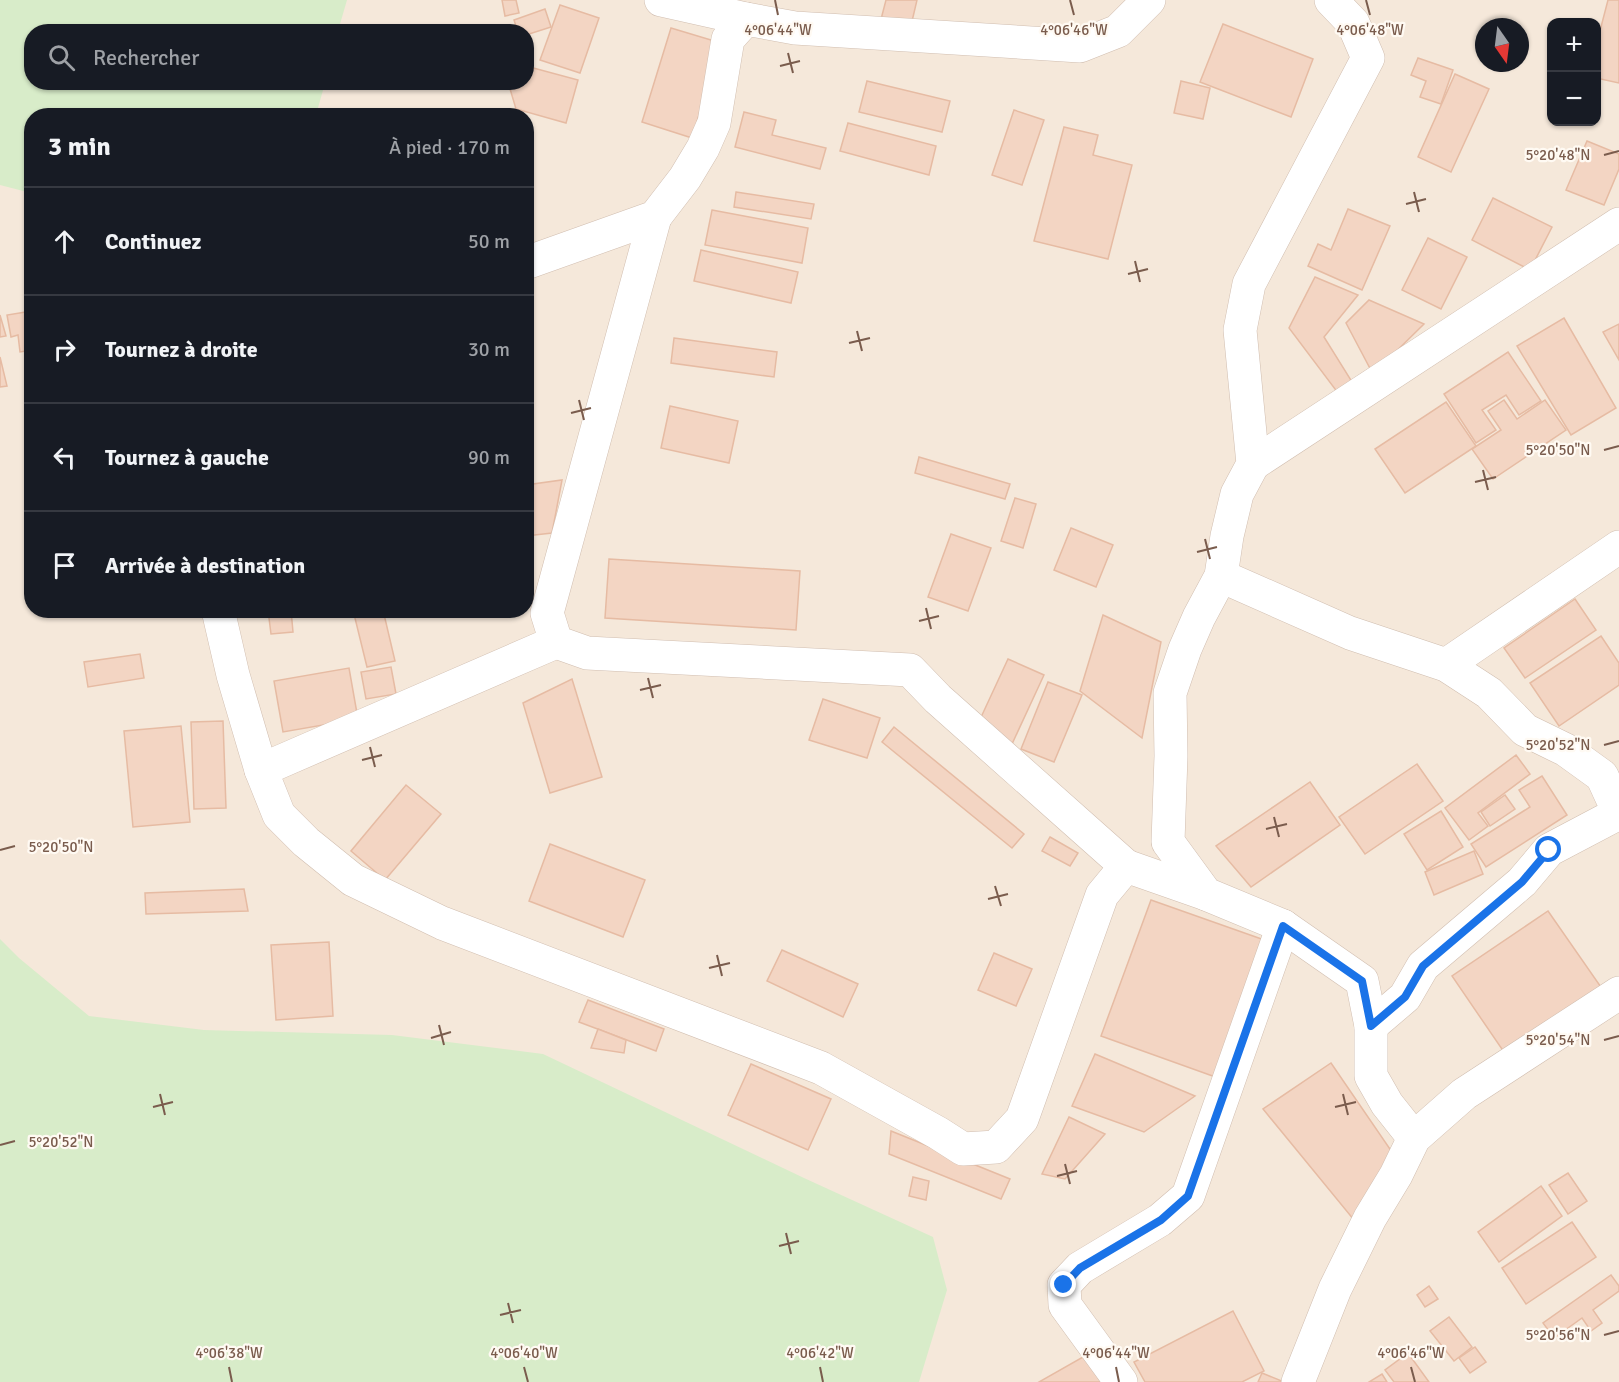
<!DOCTYPE html>
<html lang="fr">
<head>
<meta charset="utf-8">
<style>
  body { margin:0; font-family:Signika,sans-serif; background:#242831; color:#f1f3f6 }
  .controls { position:absolute; right:18px; top:18px; display:grid; overflow:hidden; border-radius:12px; box-shadow:0 2px 4px #0004 }
  .controls button { width:54px; height:54px; display:grid; place-items:center; padding:0; border:0; border-bottom:2px solid #363941; background:#171b24; color:#f1f3f6; font:30px sans-serif }
  .compass { position:absolute; left:1475px; top:18px; width:54px; height:54px; border-radius:50%; background:#171b24; box-shadow:0 2px 4px #0004; rotate:166deg }
  .stop { position:absolute; width:18px; height:18px; margin:-14px; border:4px solid #1a73e8; border-radius:50%; background:#fff }
  .stop.end { background:#1a73e8; border-color:#fff; box-shadow:0 2px 6px #0008 }
  .list { margin:0; padding:0; list-style:none }
  h2 { display:flex; justify-content:space-between; align-items:center; height:78px; margin:0; padding:0 24px; font-size:26px }
  h2 small { font-size:20px; font-weight:400; color:#9ea1a6 }
  .list li { display:grid; grid-template-columns:39px 1fr auto; gap:18px; align-items:center; box-sizing:border-box; height:108px; padding:0 24px; border-top:2px solid #363941 }
  .list b { display:block; font-size:22px; white-space:nowrap }
  .list em { font-size:20px; font-style:normal; color:#9ea1a6 }
  .icon { flex:none; width:33px; height:33px; fill:none; stroke:currentColor; stroke-width:2; stroke-linecap:round; stroke-linejoin:round }
  .map { position:relative; flex:none; width:1619px; height:1382px; overflow:hidden }
  .search { position:absolute; background:#171b24; box-shadow:0 2px 4px #0004; left:24px; top:24px; width:510px; height:66px; display:flex; align-items:center; gap:15px; box-sizing:border-box; padding:0 21px; border-radius:24px; color:#9ea1a6; font-size:22px }
  .panel { position:absolute; background:#171b24; box-shadow:0 2px 4px #0004; left:24px; top:108px; width:510px; height:510px; border-radius:24px }
  .map>svg:first-child { display:block }
  .residential { fill:#f5e8da; fill-rule:evenodd }
  .green { fill:#d8ecc9 }
  .building { fill:#f3d5c3; stroke:#e6bba3; stroke-width:1.5 }
  .lines { fill:none; stroke-linecap:round; stroke-linejoin:round }
  .minor-casing { stroke:#d1beb0; stroke-width:34 }
  .minor { stroke:#fff; stroke-width:33 }
  .route { stroke:#1a73e8; stroke-width:8 }
  .ticks { fill:none; stroke:#7a5c4d; stroke-width:2 }
  .ticks-label { font-size:15px; text-anchor:middle; fill:#7a5c4d; stroke:#fffaf3; stroke-width:4.5; stroke-linejoin:round; paint-order:stroke }
</style>
</head>
<body>
<div class="map">
<svg width="1619" height="1382" viewBox="0 0 1619 1382">
  <rect width="100%" height="100%" fill="#fdf6ec"/>
  <!-- residential -->
  <path class="residential" d="M 0,0 L 1619,0 L 1619,1382 L 0,1382 ZM 1552,22 L 1596,22 L 1596,122 L 1552,122 ZM 1484,27 L 1520,27 L 1520,63 L 1484,63 ZM 32,32 L 526,32 L 526,82 L 32,82 ZM 32,116 L 526,116 L 526,610 L 32,610 Z"/>
  <!-- green -->
  <g class="green">
    <polygon points="0,0 347,0 338,31 32,32 32,82 325,83 316,115 32,116 31,193 0,185"/>
    <polygon points="0,939 19,958 89,1016 204,1030 392,1035 543,1054 804,1178 933,1237 947,1290 919,1382 0,1382"/>
  </g>
  <!-- building -->
  <g class="building">
    <polygon points="502,0 516,0 519,13 505,16"/>
    <polygon points="886,0 917,0 909,34 879,27"/>
    <polygon points="1608,0 1619,0 1619,83 1596,78 1596,46"/>
    <polygon points="560,5 599,18 580,73 540,60"/>
    <polygon points="545,9 551,27 526,35 526,32 518,32 514,20"/>
    <polygon points="1223,24 1313,59 1291,117 1200,82"/>
    <polygon points="671,28 721,43 692,138 642,122"/>
    <polygon points="1418,58 1453,70 1441,104 1420,97 1426,81 1411,75"/>
    <polygon points="526,66 578,80 566,123 516,109 508,82 526,82"/>
    <polygon points="1455,74 1489,89 1451,172 1418,157"/>
    <polygon points="867,81 950,101 942,132 859,112"/>
    <polygon points="1181,81 1210,88 1203,119 1174,113"/>
    <polygon points="1014,110 1044,120 1022,185 992,175"/>
    <polygon points="744,112 776,120 772,135 826,148 820,169 735,147"/>
    <polygon points="848,123 936,146 929,175 840,151"/>
    <polygon points="1064,127 1098,135 1093,155 1132,165 1108,259 1034,241"/>
    <polygon points="1587,141 1619,154 1619,169 1604,205 1566,190"/>
    <polygon points="736,192 814,204 811,219 734,207"/>
    <polygon points="1493,198 1552,227 1530,270 1472,240"/>
    <polygon points="1348,209 1390,226 1362,290 1308,266 1318,244 1331,250"/>
    <polygon points="712,210 808,228 802,263 705,245"/>
    <polygon points="1428,238 1467,257 1441,309 1402,290"/>
    <polygon points="701,250 798,272 791,303 694,281"/>
    <polygon points="1315,277 1358,295 1324,337 1354,385 1341,397 1289,328"/>
    <polygon points="1369,300 1424,324 1373,374 1346,323"/>
    <polygon points="32,311 32,350 20,352 18,335 11,337 7,315"/>
    <polygon points="0,315 6,336 0,337"/>
    <polygon points="1564,318 1616,408 1571,435 1517,346"/>
    <polygon points="1619,324 1619,360 1603,332"/>
    <polygon points="674,338 777,352 774,377 671,363"/>
    <polygon points="1508,352 1541,401 1519,415 1506,395 1482,410 1496,430 1476,443 1444,394"/>
    <polygon points="0,357 7,386 0,387"/>
    <polygon points="1504,400 1517,419 1545,400 1566,430 1493,479 1472,449 1501,430 1488,411"/>
    <polygon points="1446,402 1476,446 1405,493 1375,449"/>
    <polygon points="670,406 738,421 729,463 661,448"/>
    <polygon points="919,457 1010,484 1005,499 915,473"/>
    <polygon points="562,480 552,533 526,536 526,485"/>
    <polygon points="1015,498 1036,504 1023,548 1001,541"/>
    <polygon points="1071,528 1113,545 1096,587 1054,570"/>
    <polygon points="951,534 991,548 968,611 928,597"/>
    <polygon points="609,559 800,571 796,630 605,618"/>
    <polygon points="1575,599 1596,630 1525,678 1504,648"/>
    <polygon points="268,610 291,610 293,632 271,634"/>
    <polygon points="353,610 383,610 395,661 367,667"/>
    <polygon points="1103,615 1161,642 1142,738 1080,691"/>
    <polygon points="1601,636 1619,663 1619,685 1559,726 1530,683"/>
    <polygon points="140,654 144,678 88,687 84,662"/>
    <polygon points="1008,659 1044,675 1012,744 976,728"/>
    <polygon points="391,667 396,694 366,699 361,672"/>
    <polygon points="349,668 358,719 283,732 274,681"/>
    <polygon points="572,679 602,777 550,793 523,703"/>
    <polygon points="1048,682 1082,695 1054,762 1021,749"/>
    <polygon points="823,699 880,718 867,758 809,740"/>
    <polygon points="223,721 226,808 194,809 191,722"/>
    <polygon points="181,726 190,822 133,827 124,731"/>
    <polygon points="894,727 1024,834 1012,848 882,742"/>
    <polygon points="1516,755 1530,774 1478,813 1488,826 1469,840 1445,808"/>
    <polygon points="1417,764 1443,801 1365,854 1339,817"/>
    <polygon points="1542,776 1567,815 1486,867 1471,844 1530,807 1519,790"/>
    <polygon points="1310,782 1340,825 1251,887 1216,846"/>
    <polygon points="406,785 441,814 385,880 351,851"/>
    <polygon points="1505,795 1515,809 1490,826 1481,812"/>
    <polygon points="1441,811 1463,847 1427,870 1404,834"/>
    <polygon points="1050,837 1078,853 1070,866 1042,851"/>
    <polygon points="550,844 645,880 623,937 529,901"/>
    <polygon points="1474,851 1483,874 1434,895 1425,872"/>
    <polygon points="244,889 248,911 146,914 145,893"/>
    <polygon points="1151,900 1270,942 1221,1079 1101,1036"/>
    <polygon points="1548,911 1603,990 1506,1055 1452,976"/>
    <polygon points="329,942 333,1016 276,1020 271,945"/>
    <polygon points="782,950 858,984 843,1017 767,981"/>
    <polygon points="994,953 1032,969 1016,1006 978,990"/>
    <polygon points="588,1000 664,1029 656,1051 579,1022"/>
    <polygon points="598,1029 626,1040 624,1053 591,1048"/>
    <polygon points="1095,1054 1195,1096 1144,1132 1072,1106"/>
    <polygon points="1331,1063 1392,1152 1354,1220 1263,1109"/>
    <polygon points="751,1064 831,1099 808,1150 728,1115"/>
    <polygon points="1069,1117 1105,1134 1065,1179 1042,1174"/>
    <polygon points="891,1131 1010,1179 1001,1199 889,1154"/>
    <polygon points="1568,1173 1587,1201 1568,1214 1549,1185"/>
    <polygon points="913,1177 929,1181 926,1200 909,1196"/>
    <polygon points="1541,1186 1562,1216 1499,1262 1478,1232"/>
    <polygon points="1572,1222 1596,1257 1526,1304 1502,1268"/>
    <polygon points="1611,1275 1619,1286 1619,1291 1593,1310 1602,1323 1591,1331 1582,1318 1554,1338 1543,1323"/>
    <polygon points="1429,1286 1438,1299 1425,1307 1417,1295"/>
    <polygon points="1233,1311 1264,1371 1242,1382 1145,1382 1134,1362"/>
    <polygon points="1449,1317 1472,1347 1454,1361 1430,1331"/>
    <polygon points="1475,1347 1486,1362 1470,1373 1459,1358"/>
    <polygon points="1090,1353 1107,1382 1039,1382"/>
    <polygon points="1408,1353 1429,1382 1394,1382 1385,1370"/>
    <polygon points="1262,1373 1284,1382 1258,1382"/>
    <polygon points="1382,1374 1387,1382 1369,1382"/>
  </g>
  <g class="lines">
    <defs>
      <g id="minor">
        <polyline points="661,0 746,19"/>
        <polyline points="1331,0 1353,23 1368,58 1249,284 1240,330 1253,464 1237,494 1227,536 1221,576 1199,617 1185,649 1170,693 1171,756 1168,842 1206,894 1283,926 1362,981 1371,1026 1371,1076 1387,1104 1414,1138"/>
        <polyline points="655,217 547,613 556,642 587,653 910,670 938,699 1126,866"/>
        <polyline points="526,263 655,217 685,178 703,148 714,123 728,39 746,19 795,28 1080,46 1118,31 1149,0"/>
        <polyline points="1253,464 1619,224"/>
        <polyline points="1221,576 1350,633 1446,665 1489,693 1525,730 1566,750 1602,776 1619,813 1549,850 1522,882 1423,966 1405,997 1371,1026"/>
        <polyline points="218,610 233,675 261,770 279,815 306,842 353,880 442,923 821,1068 938,1133 963,1149 996,1147 1022,1119 1102,895 1126,866 1206,894"/>
        <polyline points="1446,665 1619,547"/>
        <polyline points="261,770 556,642"/>
        <polyline points="1121,1382 1065,1305 1064,1285 1080,1268 1160,1220 1188,1196 1283,926"/>
        <polyline points="1298,1382 1335,1289 1370,1218 1396,1175 1414,1138 1464,1094 1619,993"/>
      </g>
    </defs>
    <!-- minor casing -->
    <use href="#minor" class="minor-casing"/>
    <!-- minor -->
    <use href="#minor" class="minor"/>
  </g>
  <g class="lines">
    <!-- route -->
    <polyline class="route" points="1064,1285 1080,1268 1161,1220 1188,1196 1283,926 1362,981 1371,1026 1405,997 1423,966 1522,882 1549,850"/>
  </g>
  <!-- ticks -->
  <path class="ticks" d="M 775,0 L 778,15M 1070,0 L 1074,15M 1366,0 L 1370,15M 788,53 L 793,73M 780,66 L 800,61M 1604,155 L 1619,151M 1414,192 L 1419,212M 1406,204 L 1426,199M 1135,261 L 1140,282M 1128,274 L 1148,269M 857,331 L 862,351M 849,343 L 870,338M 579,400 L 584,420M 571,413 L 591,408M 1604,450 L 1619,446M 1483,470 L 1488,490M 1475,482 L 1496,477M 1205,539 L 1210,559M 1197,552 L 1217,547M 926,608 L 931,629M 919,621 L 939,616M 648,678 L 653,698M 640,690 L 661,685M 1604,745 L 1619,741M 370,747 L 375,767M 362,760 L 382,755M 1274,817 L 1279,837M 1266,829 L 1287,824M 0,850 L 15,846M 995,886 L 1001,906M 988,899 L 1008,894M 717,955 L 722,976M 709,968 L 730,963M 439,1025 L 444,1045M 431,1038 L 451,1032M 1604,1040 L 1619,1036M 160,1094 L 165,1115M 1343,1094 L 1348,1115M 153,1107 L 173,1102M 1335,1107 L 1356,1102M 0,1145 L 15,1141M 1065,1164 L 1070,1184M 1057,1176 L 1077,1171M 786,1233 L 791,1254M 779,1246 L 799,1241M 508,1303 L 513,1323M 500,1315 L 521,1310M 1604,1335 L 1619,1331M 229,1367 L 232,1382M 524,1367 L 528,1382M 820,1367 L 823,1382M 1116,1367 L 1119,1382M 1411,1367 L 1415,1382"/>
  <g class="ticks-label">
    <text x="778" y="35">4°06'44"W</text>
    <text x="1074" y="35">4°06'46"W</text>
    <text x="1370" y="35">4°06'48"W</text>
    <text x="1558" y="160">5°20'48"N</text>
    <text x="1558" y="455">5°20'50"N</text>
    <text x="1558" y="750">5°20'52"N</text>
    <text x="61" y="852">5°20'50"N</text>
    <text x="1558" y="1045">5°20'54"N</text>
    <text x="61" y="1147">5°20'52"N</text>
    <text x="1558" y="1340">5°20'56"N</text>
    <text x="229" y="1358">4°06'38"W</text>
    <text x="524" y="1358">4°06'40"W</text>
    <text x="820" y="1358">4°06'42"W</text>
    <text x="1116" y="1358">4°06'44"W</text>
    <text x="1411" y="1358">4°06'46"W</text>
  </g>
</svg>
<div class="controls">
<button>+</button>
<button>−</button>
</div>
<svg class="compass" viewBox="-18 -18 36 36"><path d="M0-13l5 13h-10z" fill="#e53935"/><path d="M0 13l5-13h-10z" fill="#9ea1a6"/></svg>
<div class="stop" style="left:1549px;top:850px"></div>
<div class="stop end" style="left:1064px;top:1285px"></div>
<div class="search"><svg class="icon" aria-label="search" viewBox="0 0 24 24"><circle cx="10" cy="10" r="6"/><path d="M15 15l6 6"/></svg>Rechercher</div>
<section class="panel">
<h2>3 min<small>À pied · 170 m</small></h2>
<ul class="list">
<li><svg class="icon" aria-label="ahead" viewBox="0 0 24 24"><path d="M12 20V5M6 11l6-6 6 6"/></svg><div><b>Continuez</b></div><em>50 m</em></li>
<li><svg class="icon" aria-label="right" viewBox="0 0 24 24"><path d="M7 20v-9h11M14 6l5 5-5 5"/></svg><div><b>Tournez à droite</b></div><em>30 m</em></li>
<li><svg class="icon" aria-label="left" viewBox="0 0 24 24"><path d="M17 20v-9H6M10 6l-5 5 5 5"/></svg><div><b>Tournez à gauche</b></div><em>90 m</em></li>
<li><svg class="icon" aria-label="arrive" viewBox="0 0 24 24"><path d="M6 21V4h12l-3 4 3 4H6"/></svg><div><b>Arrivée à destination</b></div></li>
</ul>
</section>
</div>
</body>
</html>
